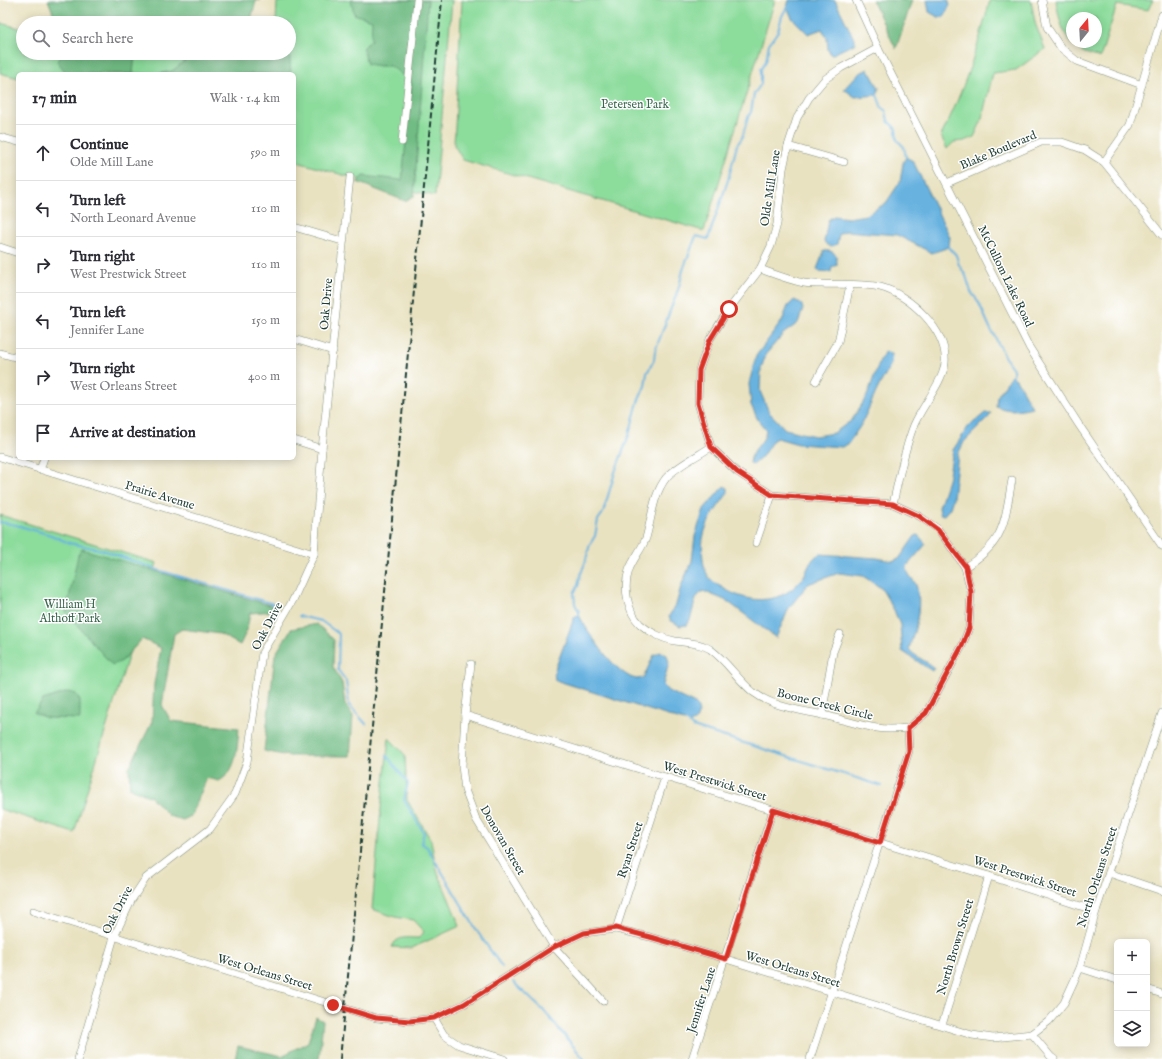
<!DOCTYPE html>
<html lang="en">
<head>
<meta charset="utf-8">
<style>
  body { margin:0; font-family:"IM FELL English",serif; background:#f2f2f3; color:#2b2b33 }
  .controls { position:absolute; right:12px; bottom:12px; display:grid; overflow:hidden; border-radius:6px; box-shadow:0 2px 10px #0003 }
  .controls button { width:36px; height:36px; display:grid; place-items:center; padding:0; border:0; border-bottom:1px solid #e1e1e2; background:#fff; color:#2b2b33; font:20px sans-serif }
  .compass { position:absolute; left:1066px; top:12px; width:36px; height:36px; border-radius:50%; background:#fff; box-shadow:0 2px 10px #0003; rotate:18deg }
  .stop { position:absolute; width:12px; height:12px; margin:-9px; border:3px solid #d93025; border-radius:50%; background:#fff }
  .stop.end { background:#d93025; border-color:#fff; box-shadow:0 1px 4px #0008 }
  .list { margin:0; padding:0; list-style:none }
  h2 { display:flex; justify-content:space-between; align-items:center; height:52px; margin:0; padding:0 16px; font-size:17px }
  h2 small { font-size:13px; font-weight:400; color:#7c7c81 }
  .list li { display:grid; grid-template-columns:26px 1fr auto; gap:12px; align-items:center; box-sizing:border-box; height:56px; padding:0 16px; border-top:1px solid #e1e1e2 }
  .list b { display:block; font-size:15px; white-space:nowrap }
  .list p { margin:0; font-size:13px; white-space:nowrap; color:#7c7c81 }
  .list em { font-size:13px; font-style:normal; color:#7c7c81 }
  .icon { flex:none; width:22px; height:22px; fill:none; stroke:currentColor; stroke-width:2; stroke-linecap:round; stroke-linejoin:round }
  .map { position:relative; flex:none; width:1162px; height:1059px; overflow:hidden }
  .search { position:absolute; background:#fff; box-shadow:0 2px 10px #0003; left:16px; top:16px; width:280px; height:44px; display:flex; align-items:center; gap:10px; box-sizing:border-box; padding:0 14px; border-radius:22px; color:#7c7c81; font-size:15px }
  .panel { position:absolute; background:#fff; box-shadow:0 2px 10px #0003; left:16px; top:72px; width:280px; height:388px; border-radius:6px }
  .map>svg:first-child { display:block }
  .green { fill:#8cdc9c; stroke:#568c68; fill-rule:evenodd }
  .forest { fill:#71bc84; stroke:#487c5c }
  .water { fill:#67b2e0; stroke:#43788a }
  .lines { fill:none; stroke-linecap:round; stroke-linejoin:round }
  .stream { stroke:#67b2e0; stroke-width:2 }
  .minor-casing { stroke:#84907a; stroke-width:8 }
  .minor { stroke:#fff; stroke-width:7 }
  .rail { stroke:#1f3d34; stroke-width:2; stroke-dasharray:6 3; stroke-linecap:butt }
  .route { stroke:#d93025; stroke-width:5 }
  .labels { text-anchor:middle; stroke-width:3; stroke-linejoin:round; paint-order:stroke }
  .park-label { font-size:12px; fill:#3a654e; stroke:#fff }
  .street-label { font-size:12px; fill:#1f3d34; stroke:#fff }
</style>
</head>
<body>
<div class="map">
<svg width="1162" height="1059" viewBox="0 0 1162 1059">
  <rect width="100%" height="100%" fill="#fff"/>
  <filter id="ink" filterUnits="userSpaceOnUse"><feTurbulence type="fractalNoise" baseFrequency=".025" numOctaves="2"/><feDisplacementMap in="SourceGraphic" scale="8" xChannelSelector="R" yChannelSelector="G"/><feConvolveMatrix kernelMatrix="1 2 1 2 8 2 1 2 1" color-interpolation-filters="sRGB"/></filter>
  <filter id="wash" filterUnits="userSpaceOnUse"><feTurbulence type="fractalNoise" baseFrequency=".012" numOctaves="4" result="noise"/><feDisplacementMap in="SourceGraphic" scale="16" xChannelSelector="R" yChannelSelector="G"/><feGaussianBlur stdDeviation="0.9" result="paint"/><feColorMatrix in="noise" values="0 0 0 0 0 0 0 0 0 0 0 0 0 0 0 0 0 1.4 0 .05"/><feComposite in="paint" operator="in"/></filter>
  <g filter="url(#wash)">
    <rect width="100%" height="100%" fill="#e9e2c1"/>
    <!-- green -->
    <g class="green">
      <polygon points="292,0 452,0 435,196 350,177 294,161 294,74 18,74 18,78 0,73 0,23 23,29 23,53 289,53 289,23 276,23 277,2"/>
      <polygon points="462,0 775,0 704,231 463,160 454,145"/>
      <path d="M 990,0 L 1031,0 L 1035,23 L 1045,49 L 1016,70 L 993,73 L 981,122 L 974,137 L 964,141 L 954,142 L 947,149 L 941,136 C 963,93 978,47 990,0 Z"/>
      <path d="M 1056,0 L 1153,0 L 1148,10 L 1117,5 L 1100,58 C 1095,56 1090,55 1085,53 C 1064,43 1059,20 1056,0 ZM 1072,18 L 1096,18 L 1096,42 L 1072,42 Z"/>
      <polygon points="0,515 157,563 74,833 0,809"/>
      <path d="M 389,738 L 405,755 L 407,800 L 431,840 L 436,868 L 460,926 L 412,948 L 392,947 C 397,935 408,938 419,938 L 424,932 L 413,920 L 395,917 L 372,909 L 381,808 Z"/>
    </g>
    <!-- forest -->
    <g class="forest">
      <polygon points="48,0 260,0 256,1 250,23 26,23 54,15"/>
      <polygon points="351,0 428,0 414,196 405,201 357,182 363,176 402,180 412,83 391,66 379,66 367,64 363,48 371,40 372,20 354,14"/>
      <polygon points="872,0 912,0 896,49"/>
      <polygon points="289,47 291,74 157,74 172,71 195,53 289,53"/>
      <polygon points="63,53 135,53 133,74 67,74 57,61"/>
      <path d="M 82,549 L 273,606 L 274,611 L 250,613 L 247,630 L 240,645 L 220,634 L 182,629 L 174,634 L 162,705 L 171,721 L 239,728 C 237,746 238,771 219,781 L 207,778 L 191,816 L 183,820 L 169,816 L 151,797 L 130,788 L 129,768 L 152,722 L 154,684 L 161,648 L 142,639 L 122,661 L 112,665 L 66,612 L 78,555 Z"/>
      <polygon points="317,624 334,640 333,667 342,683 345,704 353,716 350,756 288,756 264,751 275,655 291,629"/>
      <polygon points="68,692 76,694 80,701 80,719 47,718 34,713 43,700"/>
      <polygon points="316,1017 323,1021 319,1059 235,1059 238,1046 282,1056 308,1042"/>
    </g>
    <!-- water -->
    <g class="water">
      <polygon points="789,0 835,0 856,43 831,55 828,50 827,38 822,29 808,34 792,18 787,7"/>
      <polygon points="927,0 948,0 950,5 944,17 938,17 929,12"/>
      <polygon points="868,69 879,88 877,95 855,97 844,89 858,74"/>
      <polygon points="906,157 913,161 950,237 949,247 932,253 897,235 846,231 839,234 837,244 830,247 824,242 828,220 834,216 848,218 866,215 886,203 900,182 903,163"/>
      <path d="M 824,251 C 835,250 837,255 837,265 L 832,267 L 831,272 L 818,271 L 817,269 Z"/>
      <path d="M 794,300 L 801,303 L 803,309 L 798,323 L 783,334 L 766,354 L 761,369 L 760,391 L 769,412 L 785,429 L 815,436 L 834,433 L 852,420 L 867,396 L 880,360 L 885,351 L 892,354 L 891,364 L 878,388 L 861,425 L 848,444 L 842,447 L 798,444 L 777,438 L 773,440 L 761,458 L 753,465 L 750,463 C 751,448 765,444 766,430 L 758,420 L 751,405 L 749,384 L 756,356 L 782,321 L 788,306 Z"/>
      <path d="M 1011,376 L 1016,379 L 1032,407 C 1020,410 1008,412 996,406 L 997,397 Z"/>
      <polygon points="985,413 991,413 989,417 964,442 958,454 953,498 950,508 944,515 940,514 939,507 948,480 953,450 968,427"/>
      <path d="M 724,486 L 728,488 L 728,493 C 712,515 699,530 703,559 C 704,569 707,577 715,583 C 719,586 724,588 728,591 C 742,598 757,602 773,598 C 783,596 794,589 801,580 C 808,572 809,558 820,554 L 877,558 L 893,561 L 899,559 L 915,536 L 918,535 L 926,544 L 907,566 C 906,574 913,578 916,585 C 923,606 915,629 909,649 C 912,655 928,662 934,668 L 932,671 L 902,651 L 900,625 L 894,610 L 881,588 L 863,576 L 839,573 L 808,584 L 789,608 L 776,638 L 727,601 L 703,591 C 691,599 695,614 687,625 L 680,626 L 670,620 L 669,616 L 676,605 L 681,586 L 692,561 L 695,536 L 704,509 Z"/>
      <path d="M 579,615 C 587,631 617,677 637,679 C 639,679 641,678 643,678 L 654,655 L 660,652 L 667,655 L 669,662 L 663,685 L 668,691 L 697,705 L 699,713 L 696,720 L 690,723 L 555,680 L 554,672 L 574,618 Z"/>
    </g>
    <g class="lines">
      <!-- stream -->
      <g class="stream">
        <polyline points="877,95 882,108 886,111 888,121 896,129 897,140 904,147 906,157"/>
        <polyline points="949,247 956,255 959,265 966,276 971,292 978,301 991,330 995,336 998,344 1001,348 1004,356 1013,369 1013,377"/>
        <polyline points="0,522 16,525 51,535 69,543 103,550 158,570 277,605"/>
        <polyline points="579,615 579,612 575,604 574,593 578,586 580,576 585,563 590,544 595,536 598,520 603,513 615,472 629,435 638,402 645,386 647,373 654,360 655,351 679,287 683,270 696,236 708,239 728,180 737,145 742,138 748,117 751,112 754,94 761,84 761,69 766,61 769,44 778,31 782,16 787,7"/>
        <polyline points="299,616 321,621 339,634 338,670 346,681 349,705 366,724"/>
        <polyline points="687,722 693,727 882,786"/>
        <polyline points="387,756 408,783 404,800 424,833 421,843 427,847 479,934 502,967"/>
        <polyline points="513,982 544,1011 584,1059"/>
      </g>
    </g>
  </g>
  <g filter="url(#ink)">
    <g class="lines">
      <defs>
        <g id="minor">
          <polyline points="856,0 878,48 1029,347 1079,425 1162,546"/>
          <polyline points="1042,0 1047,27 1061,48 1077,61 1142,85"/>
          <polyline points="878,48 841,68 825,79 809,98 797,118 788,146 783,169 777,224 771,246 760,269 729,309 710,339 699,370 698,403 711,447 737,472 772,495 893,504 919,516 938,529 965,567 971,592 969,628 962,646 926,713 908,728"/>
          <polyline points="0,137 18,142"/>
          <polyline points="402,142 417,0"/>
          <polyline points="788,146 844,162"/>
          <polyline points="1104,162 1130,125 1162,15"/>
          <polyline points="947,183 1041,142 1062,142 1085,150 1104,162 1162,235"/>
          <polyline points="294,227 342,241"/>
          <polyline points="0,247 18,253"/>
          <path d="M 760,269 C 774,274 789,280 804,283 C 810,284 816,284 822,284 C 841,285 861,283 880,287 C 909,294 948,331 945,363 C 943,382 922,406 914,425 C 904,450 899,478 893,504"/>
          <polyline points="294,339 333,351"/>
          <polyline points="0,353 18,358"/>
          <polyline points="816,381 838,342 850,285"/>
          <polyline points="294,440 322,449"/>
          <path d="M 711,447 C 699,455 675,467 666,478 C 653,495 652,517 646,538 C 642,549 633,559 629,570 C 623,587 627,611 640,624 C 649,632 663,639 675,641 C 687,643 699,642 710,649 C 727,661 737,679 753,692 C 774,708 802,710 827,716 C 844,720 861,726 877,728 C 888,730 898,729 908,728"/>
          <polyline points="0,457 314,554"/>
          <polyline points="40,470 44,458"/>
          <polyline points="756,543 772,495"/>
          <path d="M 965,567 C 1005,543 1004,523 1012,480"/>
          <polyline points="471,664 465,715 462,766 465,790 476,819 554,947 603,1001"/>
          <polyline points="465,715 665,777 989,876 1096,911"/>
          <polyline points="822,715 833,652 840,634"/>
          <polyline points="1109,873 1162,891"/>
          <polyline points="33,911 376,1018 410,1021 434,1018 464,1004 554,947 584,933 616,929 650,937 726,959 972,1035 993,1038 1032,1034 1049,1021 1064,1003 1080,968 1096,911 1162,713"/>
          <polyline points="616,929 665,777"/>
          <polyline points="1080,968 1117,980"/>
          <polyline points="1147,989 1162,994"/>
          <polyline points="434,1018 444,1035 459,1045 504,1059"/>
          <polyline points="942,1025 989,876"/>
          <polyline points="1032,1034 1051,1057 1054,1059"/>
          <polyline points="78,1059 114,937 132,899 146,878 210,829 235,794 247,762 262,653 293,600 314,554 322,449 350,177"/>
          <polyline points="692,1059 773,810"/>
          <polyline points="810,1059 909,751 908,728"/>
        </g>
      </defs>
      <!-- minor casing -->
      <use href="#minor" class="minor-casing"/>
      <!-- minor -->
      <use href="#minor" class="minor"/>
      <!-- rail -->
      <polyline class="rail" points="340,1059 442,0"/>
    </g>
  </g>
  <g class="lines" filter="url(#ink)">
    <!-- route -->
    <polyline class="route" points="333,1005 376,1018 410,1021 434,1018 464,1004 554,947 584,933 616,928 650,937 726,959 773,810 880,843 909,751 908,728 926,713 962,646 969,628 971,592 966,567 938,530 919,516 893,504 772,495 737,472 711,447 698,403 699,370 710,340 729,309"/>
  </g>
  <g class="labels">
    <!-- park labels -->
    <g class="park-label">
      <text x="635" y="108">Petersen Park</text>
      <text x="70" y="608">William H<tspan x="70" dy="14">Althoff Park</tspan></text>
    </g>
    <!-- street labels -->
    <g class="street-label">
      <text transform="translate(998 150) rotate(-23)" y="4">Blake Boulevard</text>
      <text transform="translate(770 188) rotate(-81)" y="4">Olde Mill Lane</text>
      <text transform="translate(1006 276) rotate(64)" y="4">McCullom Lake Road</text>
      <text transform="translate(326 304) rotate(-85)" y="4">Oak Drive</text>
      <text transform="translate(160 495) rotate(17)" y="4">Prairie Avenue</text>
      <text transform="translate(267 626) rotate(-62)" y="4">Oak Drive</text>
      <text transform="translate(825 704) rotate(14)" y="4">Boone Creek Circle</text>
      <text transform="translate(715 781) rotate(17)" y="4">West Prestwick Street</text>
      <text transform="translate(503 840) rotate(60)" y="4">Donovan Street</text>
      <text transform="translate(630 850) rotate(-72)" y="4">Ryan Street</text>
      <text transform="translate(1025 876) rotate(18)" y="4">West Prestwick Street</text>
      <text transform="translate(1097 877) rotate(-72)" y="4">North Orleans Street</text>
      <text transform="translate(117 910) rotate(-63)" y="4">Oak Drive</text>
      <text transform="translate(955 947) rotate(-73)" y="4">North Brown Street</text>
      <text transform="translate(793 969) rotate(17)" y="4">West Orleans Street</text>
      <text transform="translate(265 972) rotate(17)" y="4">West Orleans Street</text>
      <text transform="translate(701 1000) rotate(-72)" y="4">Jennifer Lane</text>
    </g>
  </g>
</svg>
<div class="controls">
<button>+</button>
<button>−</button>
<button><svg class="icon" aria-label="layers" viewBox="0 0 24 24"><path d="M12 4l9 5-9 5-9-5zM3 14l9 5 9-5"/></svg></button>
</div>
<svg class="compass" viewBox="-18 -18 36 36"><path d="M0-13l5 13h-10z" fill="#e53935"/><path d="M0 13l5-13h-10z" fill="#7c7c81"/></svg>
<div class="stop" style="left:729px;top:309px"></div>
<div class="stop end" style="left:333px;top:1005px"></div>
<div class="search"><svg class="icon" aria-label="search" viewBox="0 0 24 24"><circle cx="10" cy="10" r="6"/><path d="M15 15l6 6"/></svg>Search here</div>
<section class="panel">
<h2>17 min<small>Walk · 1.4 km</small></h2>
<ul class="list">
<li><svg class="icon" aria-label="ahead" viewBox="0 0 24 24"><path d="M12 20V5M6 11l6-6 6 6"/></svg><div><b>Continue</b><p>Olde Mill Lane</p></div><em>590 m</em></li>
<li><svg class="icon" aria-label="left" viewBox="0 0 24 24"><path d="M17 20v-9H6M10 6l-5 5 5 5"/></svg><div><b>Turn left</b><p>North Leonard Avenue</p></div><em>110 m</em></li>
<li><svg class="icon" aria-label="right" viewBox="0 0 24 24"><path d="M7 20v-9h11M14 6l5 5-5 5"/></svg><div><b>Turn right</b><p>West Prestwick Street</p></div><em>110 m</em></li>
<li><svg class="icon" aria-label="left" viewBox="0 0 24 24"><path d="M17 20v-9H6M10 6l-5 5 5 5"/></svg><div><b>Turn left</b><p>Jennifer Lane</p></div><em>150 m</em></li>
<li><svg class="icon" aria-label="right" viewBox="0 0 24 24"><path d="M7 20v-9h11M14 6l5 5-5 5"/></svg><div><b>Turn right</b><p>West Orleans Street</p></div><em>400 m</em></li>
<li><svg class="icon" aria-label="arrive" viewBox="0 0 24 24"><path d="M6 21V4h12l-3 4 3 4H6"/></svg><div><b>Arrive at destination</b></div></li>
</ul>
</section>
</div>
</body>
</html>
